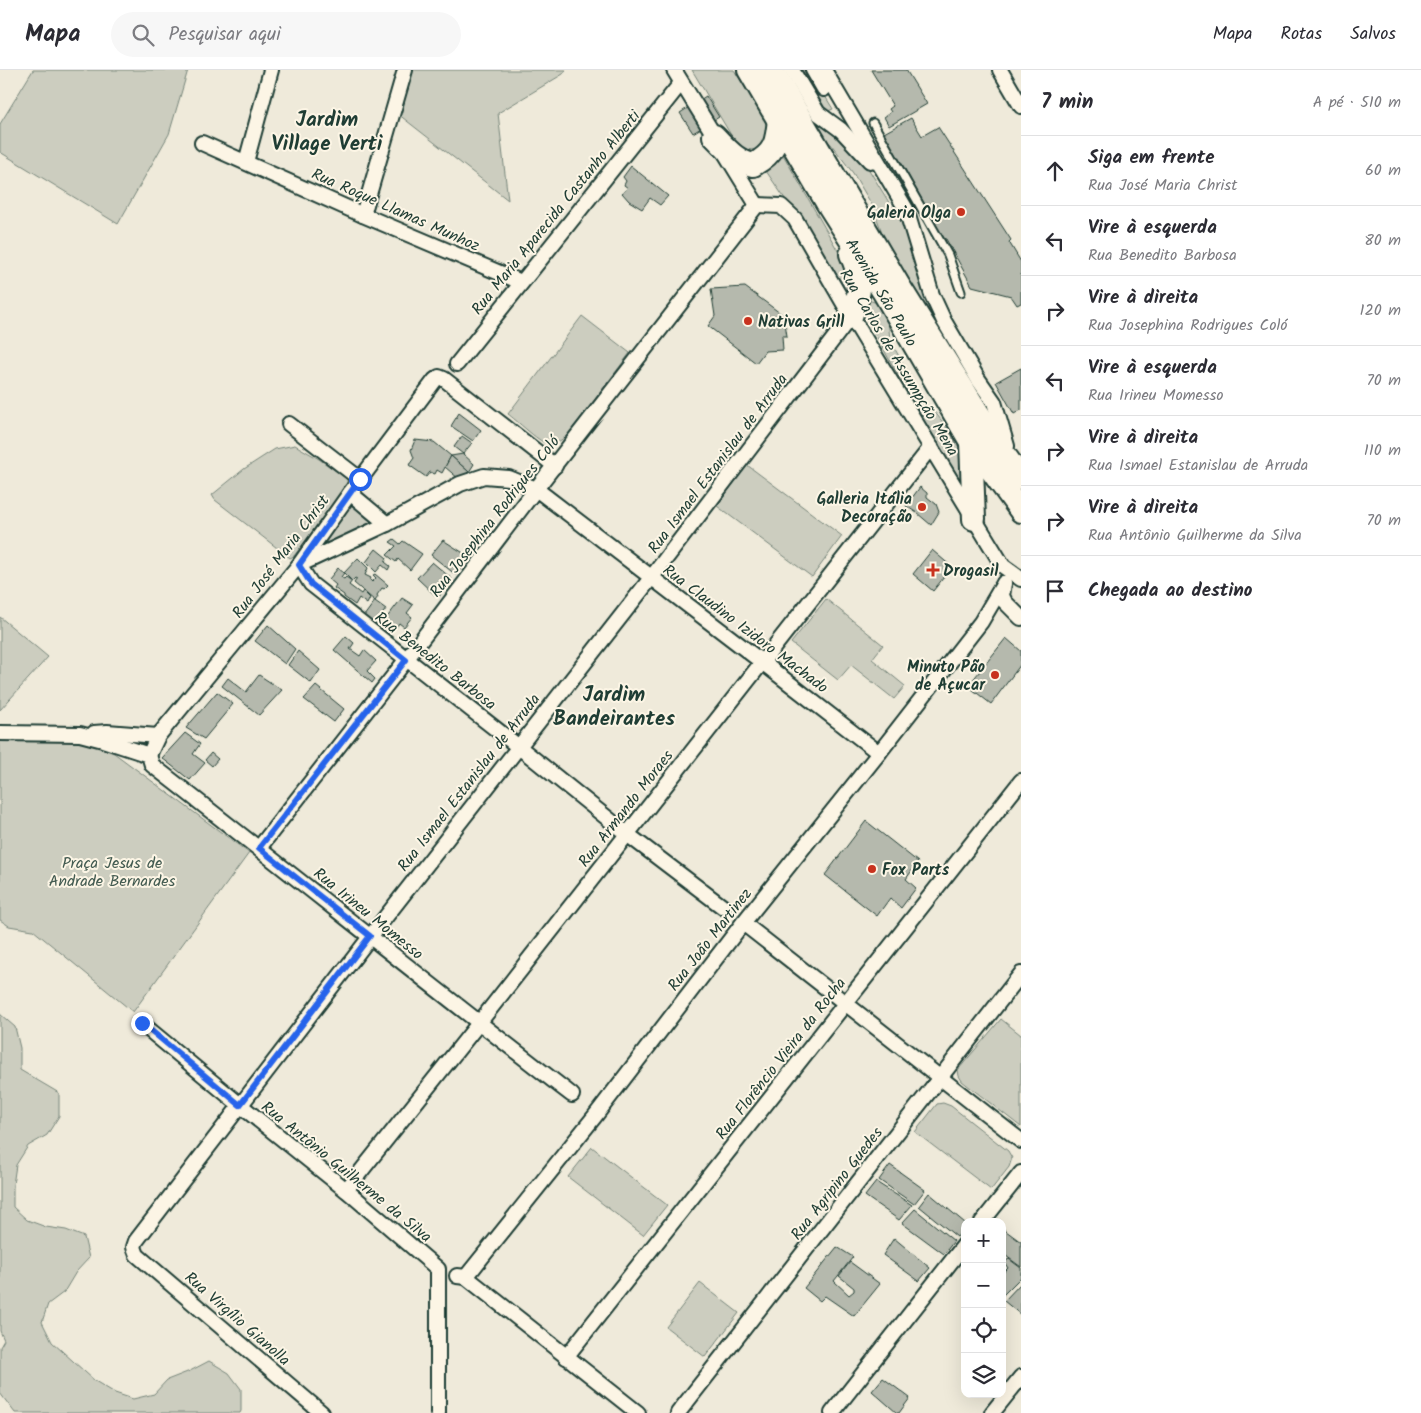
<!DOCTYPE html>
<html lang="pt">
<head>
<meta charset="utf-8">
<style>
  body { margin:0; font-family:Kalam,sans-serif; background:#f7f7f7; color:#2b2b33 }
  .controls { position:absolute; right:15px; bottom:15px; display:grid; overflow:hidden; border-radius:10px; box-shadow:0 5px 20px #0002 }
  .controls button { width:45px; height:45px; display:grid; place-items:center; padding:0; border:0; border-bottom:1px solid #e1e1e2; background:#fff; color:#2b2b33; font:25px sans-serif }
  .stop { position:absolute; width:15px; height:15px; margin:-11px; border:4px solid #2563eb; border-radius:50%; background:#fff }
  .stop.end { background:#2563eb; border-color:#fff; box-shadow:0 1px 5px #0008 }
  .list { margin:0; padding:0; list-style:none }
  h2 { display:flex; justify-content:space-between; align-items:center; height:65px; margin:0; padding:0 20px; font-size:21px }
  h2 small { font-size:16px; font-weight:400; color:#7c7c81 }
  .list li { display:grid; grid-template-columns:32px 1fr auto; gap:15px; align-items:center; box-sizing:border-box; height:70px; padding:0 20px; border-top:1px solid #e1e1e2 }
  .list b { display:block; font-size:19px; white-space:nowrap }
  .list p { margin:0; font-size:16px; white-space:nowrap; color:#7c7c81 }
  .list em { font-size:16px; font-style:normal; color:#7c7c81 }
  .icon { flex:none; width:28px; height:28px; fill:none; stroke:currentColor; stroke-width:2; stroke-linecap:round; stroke-linejoin:round }
  .map { position:relative; flex:none; width:1021px; height:1343px; overflow:hidden }
  header { display:flex; align-items:center; gap:30px; box-sizing:border-box; height:70px; padding:0 25px; background:#fff; border-bottom:1px solid #e1e1e2 }
  header strong { font-size:24px }
  nav { display:flex; gap:28px; margin-inline-start:auto; font-size:18px }
  .search { width:350px; height:45px; background:#f7f7f7; display:flex; align-items:center; gap:12px; box-sizing:border-box; padding:0 18px; border-radius:28px; color:#7c7c81; font-size:19px }
  main { display:flex }
  aside { flex:1; background:#fff }
  .map>svg:first-child { display:block }
  .green { fill:#cccdbf; stroke:#76857a }
  .building { fill:#b5b9ad; stroke:#1f3d34 }
  .lines { fill:none; stroke-linecap:round; stroke-linejoin:round }
  .lane-casing { stroke:#1f3d34; stroke-width:11 }
  .street-casing { stroke:#1f3d34; stroke-width:18 }
  .primary-casing { stroke:#1f3d34; stroke-width:26 }
  .lane { stroke:#fcf5e5; stroke-width:7 }
  .street { stroke:#fcf5e5; stroke-width:14 }
  .primary { stroke:#fcf5e5; stroke-width:22 }
  .route { stroke:#2563eb; stroke-width:6 }
  .poi-dot { fill:#c8321e; stroke:#fcf5e5; stroke-width:2 }
  .labels { text-anchor:middle; stroke-width:4; stroke-linejoin:round; paint-order:stroke }
  .street-label { font-size:16px; fill:#1f3d34; stroke:#fcf5e5 }
  .poi-label { font-size:16px; font-weight:bold; fill:#1f3d34; stroke:#fcf5e5; text-anchor:end }
  .park-label { font-size:16px; fill:#425a50; stroke:#fcf5e5 }
  .district-label { font-size:21px; font-weight:bold; fill:#1f3d34; stroke:#fcf5e5 }
</style>
</head>
<body>
<header>
<strong>Mapa</strong>
<div class="search"><svg class="icon" aria-label="search" viewBox="0 0 24 24"><circle cx="10" cy="10" r="6"/><path d="M15 15l6 6"/></svg>Pesquisar aqui</div>
<nav><a>Mapa</a><a>Rotas</a><a>Salvos</a></nav>
</header>
<main>
<div class="map">
<svg width="1021" height="1343" viewBox="0 0 1021 1343">
  <rect width="100%" height="100%" fill="#efeada"/>
  <filter id="ink" filterUnits="userSpaceOnUse"><feTurbulence type="fractalNoise" baseFrequency=".02" numOctaves="2"/><feDisplacementMap in="SourceGraphic" scale="10" xChannelSelector="R" yChannelSelector="G"/><feConvolveMatrix kernelMatrix="1 2 1 2 8 2 1 2 1" color-interpolation-filters="sRGB"/></filter>
  <g filter="url(#ink)">
    <!-- green -->
    <g class="green">
      <polygon points="33,0 188,0 169,64 118,154 0,82 0,54"/>
      <polygon points="410,0 566,0 563,4 498,43 508,130 398,44"/>
      <path d="M 692,0 L 734,0 L 767,52 L 770,63 L 761,78 C 751,81 746,80 737,75 Z"/>
      <polygon points="780,0 787,0 860,85 901,152 936,251 993,346 898,197 884,168 872,135 853,103 831,74 815,61"/>
      <polygon points="799,0 809,0 833,39 828,41 820,35"/>
      <polygon points="781,81 850,202 849,227 835,202 766,101 762,97"/>
      <polygon points="868,230 881,234 888,249 890,270 907,301 918,328 934,341 948,359 961,381 962,407 954,408 867,249"/>
      <path d="M 582,246 L 630,283 L 570,362 C 564,369 556,375 546,373 C 539,372 515,349 508,344 Z"/>
      <polygon points="295,375 319,389 347,409 347,415 294,486 290,488 215,430 212,425 244,399 275,379"/>
      <polygon points="747,395 842,466 812,507 717,436"/>
      <polygon points="348,427 381,454 333,477 327,473 322,468"/>
      <polygon points="826,529 883,575 872,589 905,616 894,629 851,595 838,610 791,573"/>
      <polygon points="0,547 48,587 0,640"/>
      <polygon points="0,668 84,671 114,683 249,783 133,942 33,860 9,856 0,850"/>
      <polygon points="0,944 15,957 20,978 20,1000 59,1023 59,1046 47,1065 28,1076 16,1095 13,1115 13,1137 27,1150 46,1157 66,1160 84,1167 89,1188 76,1202 64,1222 48,1234 42,1252 52,1272 95,1311 115,1323 133,1329 154,1324 167,1310 190,1301 209,1291 229,1303 241,1319 241,1341 240,1343 15,1343 0,1323 0,1277 4,1270 0,1261"/>
      <polygon points="1001,949 1021,965 1021,1057 962,1011 959,1006 958,1000"/>
      <polygon points="943,1033 951,1036 1008,1081 1012,1088 1009,1097 991,1120 915,1062 937,1034"/>
      <polygon points="592,1077 667,1135 643,1165 568,1107"/>
      <polygon points="700,1213 739,1243 705,1287 666,1257"/>
    </g>
    <!-- building -->
    <g class="building">
      <polygon points="871,0 906,0 927,34 889,56 884,47 891,42 889,39 893,36"/>
      <polygon points="706,26 719,47 693,63 680,43"/>
      <polygon points="911,48 922,66 938,57 1011,170 1009,172 1021,192 1021,233 1017,235 1011,226 972,216 946,169 943,169 928,143 929,142 884,63"/>
      <polygon points="631,96 668,126 660,135 650,128 642,139 629,131 622,123 628,118 624,115 626,111 623,107"/>
      <polygon points="745,217 784,246 787,266 782,266 783,280 765,281 756,293 708,256 715,246 711,219"/>
      <polygon points="1021,298 1021,340 1014,344 996,312"/>
      <polygon points="459,343 481,360 473,371 451,356"/>
      <polygon points="462,366 472,373 463,384 454,377"/>
      <polygon points="415,370 434,372 451,386 442,403 437,400 435,404 430,402 426,407 409,395 414,388 411,380"/>
      <polygon points="463,384 474,394 469,402 451,386"/>
      <polygon points="451,386 469,402 459,409 445,397"/>
      <polygon points="920,417 927,423 927,427 936,434 939,442 931,455 917,443 906,436"/>
      <polygon points="394,469 400,474 403,471 422,484 410,500 398,489 396,492 387,485 396,476 390,472"/>
      <polygon points="443,470 465,484 459,495 462,497 456,505 431,485"/>
      <polygon points="376,479 387,488 385,492 390,496 388,500 382,495 376,502 366,492"/>
      <polygon points="932,480 952,497 933,521 913,504"/>
      <polygon points="358,488 368,498 365,505 371,508 370,510 372,512 376,508 373,505 375,504 388,515 384,519 382,518 377,525 378,527 375,531 354,513 357,509 355,508 352,511 344,503"/>
      <polygon points="432,492 452,509 438,528 417,508"/>
      <polygon points="338,498 344,503 341,507 344,509 346,507 352,511 349,515 361,524 363,521 370,528 367,534 359,528 355,535 344,527 344,525 334,518 336,515 329,509"/>
      <polygon points="402,528 413,535 407,543 412,547 404,557 399,553 395,559 385,550"/>
      <polygon points="375,531 386,539 375,555 364,546"/>
      <polygon points="268,555 295,579 285,594 255,571"/>
      <polygon points="346,566 354,573 350,579 360,586 364,580 376,591 367,601 375,609 372,613 334,580"/>
      <polygon points="1006,568 1021,581 1021,594 991,634 968,616"/>
      <polygon points="298,581 320,600 311,613 288,595"/>
      <polygon points="259,605 282,620 259,645 222,616 228,608 246,622"/>
      <polygon points="316,616 344,639 334,652 304,629"/>
      <polygon points="217,622 233,634 204,669 186,658"/>
      <polygon points="185,663 200,674 193,684 205,693 190,710 162,688"/>
      <polygon points="211,683 218,689 212,696 205,690"/>
      <polygon points="866,751 918,792 906,809 916,818 901,838 890,828 877,846 825,805"/>
      <polygon points="890,1095 925,1120 914,1134 879,1110"/>
      <polygon points="876,1112 912,1135 899,1150 865,1126"/>
      <polygon points="929,1123 965,1153 965,1158 957,1167 919,1136"/>
      <polygon points="915,1139 954,1171 944,1184 902,1153"/>
      <polygon points="1002,1158 1021,1172 1021,1197 1002,1183"/>
      <polygon points="894,1168 930,1198 919,1211 883,1185"/>
      <polygon points="837,1177 853,1187 834,1211 849,1225 854,1221 854,1218 839,1206 850,1192 880,1214 854,1246 825,1226 820,1231 804,1218"/>
      <polygon points="1009,1189 1021,1198 1021,1207 1002,1226 1002,1204 1008,1198 1004,1192"/>
      <polygon points="1021,1213 1021,1245 1004,1231"/>
      <polygon points="883,1308 910,1328 899,1343 897,1343 872,1321"/>
    </g>
    <g class="lines">
      <defs>
        <polyline id="lane" points="873,53 948,185 961,222"/>
        <g id="street">
          <polyline points="674,0 757,135"/>
          <polyline points="792,0 818,43 841,60 870,91"/>
          <polyline points="813,0 824,19"/>
          <polyline points="824,0 906,139 932,225 944,251 978,309 994,332 1007,376"/>
          <polyline points="1000,0 1021,36"/>
          <polyline points="202,73 363,145 521,212"/>
          <polyline points="246,92 271,0"/>
          <polyline points="757,135 781,136 795,149 851,246 1003,496 1021,509"/>
          <polyline points="363,145 405,0"/>
          <polyline points="457,294 681,13"/>
          <polyline points="289,354 360,409"/>
          <polyline points="350,423 387,454"/>
          <polyline points="1004,513 1002,526 1005,532 1021,548"/>
          <polyline points="0,663 80,664 103,670 149,685"/>
          <polyline points="94,663 107,662 158,666"/>
          <polyline points="149,685 158,666 299,495 350,423 435,310 439,307 444,309 555,396"/>
          <path d="M 149,685 L 152,695 C 292,804 431,916 572,1025"/>
          <polyline points="259,778 406,590 536,419 757,135"/>
          <polyline points="723,837 627,764 529,685 311,514 299,495 387,454 460,414 484,406 509,408 536,419 762,592 879,683"/>
          <polyline points="743,853 1021,1071"/>
          <polyline points="141,953 240,1035 346,1120 438,1199 438,1343"/>
          <polyline points="346,1120 479,953 931,377"/>
          <polyline points="982,1152 1021,1103"/>
          <polyline points="457,1206 466,1207 638,1343"/>
          <polyline points="466,1207 595,1046 743,853 879,683 981,552 1004,513"/>
          <polyline points="566,1287 1021,711"/>
          <polyline points="322,1343 137,1185 134,1177 136,1171 370,867 651,508 851,246"/>
          <polyline points="678,1343 1021,904"/>
          <polyline points="832,1343 965,1174"/>
          <polyline points="992,1343 1021,1307"/>
        </g>
        <g id="primary">
          <polyline points="749,0 826,131 883,221 971,372 1021,441"/>
          <polyline points="772,0 899,216 1003,383 1021,408"/>
          <path d="M 714,66 C 726,78 736,91 753,95 C 775,83 777,73 779,48"/>
          <path d="M 851,184 C 862,209 862,221 851,246"/>
          <polyline points="971,372 974,449"/>
        </g>
      </defs>
      <!-- lane casing -->
      <use href="#lane" class="lane-casing"/>
      <!-- street casing -->
      <use href="#street" class="street-casing"/>
      <!-- primary casing -->
      <use href="#primary" class="primary-casing"/>
      <!-- lane -->
      <use href="#lane" class="lane"/>
      <!-- street -->
      <use href="#street" class="street"/>
      <!-- primary -->
      <use href="#primary" class="primary"/>
    </g>
  </g>
  <g class="lines" filter="url(#ink)">
    <!-- route -->
    <polyline class="route" points="142,953 240,1035 370,866 259,778 406,590 311,514 299,495 360,409"/>
  </g>
  <!-- markers -->
  <g class="poi-dot">
    <circle cx="961" cy="142" r="5"/>
    <circle cx="748" cy="251" r="5"/>
    <circle cx="922" cy="437" r="5"/>
    <path d="M930.5 492.5h5v5h5v5h-5v5h-5v-5h-5v-5h5z"/>
    <circle cx="995" cy="605" r="5"/>
    <circle cx="872" cy="799" r="5"/>
  </g>
  <g class="labels">
    <!-- street labels -->
    <g class="street-label">
      <text transform="translate(396 139) rotate(24)" y="6">Rua Roque Llamas Munhoz</text>
      <text transform="translate(555 142) rotate(-51)" y="6">Rua Maria Aparecida Castanho Alberti</text>
      <text transform="translate(882 222) rotate(59)" y="6">Avenida São Paulo</text>
      <text transform="translate(900 292) rotate(59)" y="6">Rua Carlos de Assumpção Mena</text>
      <text transform="translate(717 393) rotate(-53)" y="6">Rua Ismael Estanislau de Arruda</text>
      <text transform="translate(494 446) rotate(-52)" y="6">Rua Josephina Rodrigues Coló</text>
      <text transform="translate(280 486) rotate(-53)" y="6">Rua José Maria Christ</text>
      <text transform="translate(746 558) rotate(37)" y="6">Rua Claudino Izidoro Machado</text>
      <text transform="translate(436 590) rotate(38)" y="6">Rua Benedito Barbosa</text>
      <text transform="translate(468 712) rotate(-52)" y="6">Rua Ismael Estanislau de Arruda</text>
      <text transform="translate(625 738) rotate(-52)" y="6">Rua Armando Moraes</text>
      <text transform="translate(369 843) rotate(39)" y="6">Rua Irineu Momesso</text>
      <text transform="translate(709 869) rotate(-52)" y="6">Rua João Martinez</text>
      <text transform="translate(780 988) rotate(-52)" y="6">Rua Florêncio Vieira da Rocha</text>
      <text transform="translate(347 1101) rotate(39)" y="6">Rua Antônio Guilherme da Silva</text>
      <text transform="translate(836 1113) rotate(-52)" y="6">Rua Agripino Guedes</text>
      <text transform="translate(238 1248) rotate(41)" y="6">Rua Virgílio Gianolla</text>
    </g>
    <!-- poi labels -->
    <g class="poi-label">
      <text x="951" y="148">Galeria Olga</text>
      <text x="758" y="257" text-anchor="start">Nativas Grill</text>
      <text x="912" y="434">Galleria Itália<tspan x="912" dy="18">Decoração</tspan></text>
      <text x="943" y="506" text-anchor="start">Drogasil</text>
      <text x="985" y="602">Minuto Pão<tspan x="985" dy="18">de Açucar</tspan></text>
      <text x="882" y="805" text-anchor="start">Fox Parts</text>
    </g>
    <!-- park labels -->
    <g class="park-label">
      <text x="112" y="798">Praça Jesus de<tspan x="112" dy="18">Andrade Bernardes</tspan></text>
    </g>
    <!-- district labels -->
    <g class="district-label">
      <text x="327" y="56">Jardim<tspan x="327" dy="24">Village Verti</tspan></text>
      <text x="614" y="631">Jardim<tspan x="614" dy="24">Bandeirantes</tspan></text>
    </g>
  </g>
</svg>
<div class="controls">
<button>+</button>
<button>−</button>
<button><svg class="icon" aria-label="locate" viewBox="0 0 24 24"><circle cx="12" cy="12" r="6"/><path d="M12 2v4M12 18v4M2 12h4M18 12h4"/></svg></button>
<button><svg class="icon" aria-label="layers" viewBox="0 0 24 24"><path d="M12 4l9 5-9 5-9-5zM3 14l9 5 9-5"/></svg></button>
</div>
<div class="stop" style="left:360px;top:409px"></div>
<div class="stop end" style="left:142px;top:953px"></div>
</div>
<aside>
<h2>7 min<small>A pé · 510 m</small></h2>
<ul class="list">
<li><svg class="icon" aria-label="ahead" viewBox="0 0 24 24"><path d="M12 20V5M6 11l6-6 6 6"/></svg><div><b>Siga em frente</b><p>Rua José Maria Christ</p></div><em>60 m</em></li>
<li><svg class="icon" aria-label="left" viewBox="0 0 24 24"><path d="M17 20v-9H6M10 6l-5 5 5 5"/></svg><div><b>Vire à esquerda</b><p>Rua Benedito Barbosa</p></div><em>80 m</em></li>
<li><svg class="icon" aria-label="right" viewBox="0 0 24 24"><path d="M7 20v-9h11M14 6l5 5-5 5"/></svg><div><b>Vire à direita</b><p>Rua Josephina Rodrigues Coló</p></div><em>120 m</em></li>
<li><svg class="icon" aria-label="left" viewBox="0 0 24 24"><path d="M17 20v-9H6M10 6l-5 5 5 5"/></svg><div><b>Vire à esquerda</b><p>Rua Irineu Momesso</p></div><em>70 m</em></li>
<li><svg class="icon" aria-label="right" viewBox="0 0 24 24"><path d="M7 20v-9h11M14 6l5 5-5 5"/></svg><div><b>Vire à direita</b><p>Rua Ismael Estanislau de Arruda</p></div><em>110 m</em></li>
<li><svg class="icon" aria-label="right" viewBox="0 0 24 24"><path d="M7 20v-9h11M14 6l5 5-5 5"/></svg><div><b>Vire à direita</b><p>Rua Antônio Guilherme da Silva</p></div><em>70 m</em></li>
<li><svg class="icon" aria-label="arrive" viewBox="0 0 24 24"><path d="M6 21V4h12l-3 4 3 4H6"/></svg><div><b>Chegada ao destino</b></div></li>
</ul>
</aside>
</main>
</body>
</html>
